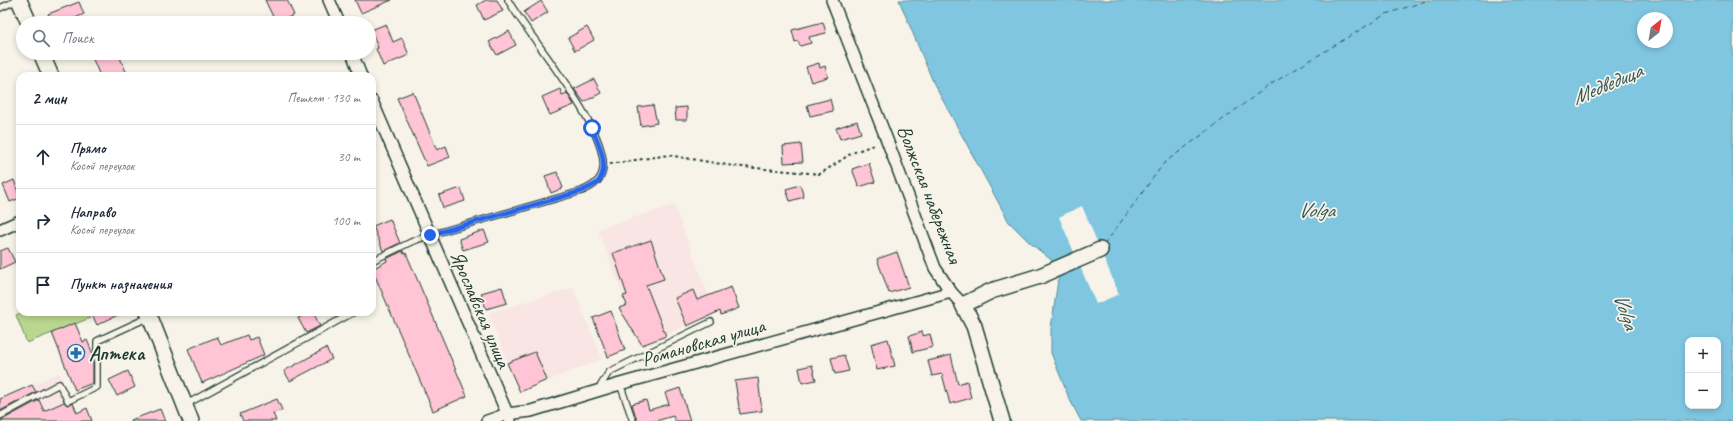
<!DOCTYPE html>
<html lang="ru">
<head>
<meta charset="utf-8">
<style>
  body { margin:0; font-family:Caveat,sans-serif; background:#f2f2f3; color:#1f2937 }
  .controls { position:absolute; right:12px; bottom:12px; display:grid; overflow:hidden; border-radius:8px; box-shadow:0 2px 6px #0003 }
  .controls button { width:36px; height:36px; display:grid; place-items:center; padding:0; border:0; border-bottom:1px solid #e0e1e3; background:#fff; color:#1f2937; font:20px sans-serif }
  .compass { position:absolute; left:1637px; top:12px; width:36px; height:36px; border-radius:50%; background:#fff; box-shadow:0 2px 6px #0003; rotate:31deg }
  .stop { position:absolute; width:12px; height:12px; margin:-9px; border:3px solid #2563eb; border-radius:50%; background:#fff }
  .stop.end { background:#2563eb; border-color:#fff; box-shadow:0 1px 4px #0008 }
  .list { margin:0; padding:0; list-style:none }
  h2 { display:flex; justify-content:space-between; align-items:center; height:52px; margin:0; padding:0 16px; font-size:17px }
  h2 small { font-size:13px; font-weight:400; color:#747a83 }
  .list li { display:grid; grid-template-columns:26px 1fr auto; gap:12px; align-items:center; box-sizing:border-box; height:64px; padding:0 16px; border-top:1px solid #e0e1e3 }
  .list b { display:block; font-size:15px; white-space:nowrap }
  .list p { margin:0; font-size:13px; white-space:nowrap; color:#747a83 }
  .list em { font-size:13px; font-style:normal; color:#747a83 }
  .icon { flex:none; width:22px; height:22px; fill:none; stroke:currentColor; stroke-width:2; stroke-linecap:round; stroke-linejoin:round }
  .map { position:relative; flex:none; width:1733px; height:421px; overflow:hidden }
  .search { position:absolute; background:#fff; box-shadow:0 2px 6px #0003; left:16px; top:16px; width:360px; height:44px; display:flex; align-items:center; gap:10px; box-sizing:border-box; padding:0 14px; border-radius:22px; color:#747a83; font-size:15px }
  .panel { position:absolute; background:#fff; box-shadow:0 2px 6px #0003; left:16px; top:72px; width:360px; height:244px; border-radius:12px }
  .map>svg:first-child { display:block }
  .built { fill:#f9e5e3 }
  .green { fill:#bad78f; stroke:#6c8a62 }
  .water { fill:#80c6e1; stroke:#598f9c; fill-rule:evenodd }
  .pier { fill:#f7f3e8 }
  .lines { fill:none; stroke-linecap:round; stroke-linejoin:round }
  .ferry { stroke:#325857; stroke-width:1; stroke-dasharray:5 4; stroke-linecap:butt }
  .building { fill:#ffc4d6; stroke:#1f3d34 }
  .lane-casing { stroke:#1f3d34; stroke-width:8 }
  .street-casing { stroke:#1f3d34; stroke-width:14 }
  .secondary-casing { stroke:#1f3d34; stroke-width:18 }
  .path { stroke:#1f3d34; stroke-width:2; stroke-dasharray:3 3; stroke-linecap:butt }
  .lane { stroke:#f7f3e8; stroke-width:5.5 }
  .street { stroke:#f7f3e8; stroke-width:11 }
  .secondary { stroke:#f7f3e8; stroke-width:15 }
  .route { stroke:#2563eb; stroke-width:5 }
  .labels { text-anchor:middle; stroke-width:3.5; stroke-linejoin:round; paint-order:stroke }
  .street-label { font-size:20px; fill:#1f3d34; stroke:#f7f3e8 }
  .poi-label { font-size:20px; font-weight:bold; fill:#1f3d34; stroke:#f7f3e8; text-anchor:start }
  .water-label { font-size:21px; font-style:italic; fill:#325857; stroke:#f7f3e8 }
</style>
</head>
<body>
<div class="map">
<svg width="1733" height="421" viewBox="0 0 1733 421">
  <rect width="100%" height="100%" fill="#f7f3e8"/>
  <filter id="ink" filterUnits="userSpaceOnUse"><feTurbulence type="fractalNoise" baseFrequency=".025" numOctaves="2"/><feDisplacementMap in="SourceGraphic" scale="8" xChannelSelector="R" yChannelSelector="G"/><feConvolveMatrix kernelMatrix="1 2 1 2 8 2 1 2 1" color-interpolation-filters="sRGB"/></filter>
  <g filter="url(#ink)">
    <!-- built -->
    <g class="built">
      <polygon points="674,205 715,313 642,345 598,229"/>
      <polygon points="573,288 602,359 520,392 488,313"/>
      <polygon points="59,373 77,412 87,408 92,421 0,421 0,399"/>
    </g>
    <!-- green -->
    <polygon class="green" points="23,312 88,312 90,318 27,343 16,315"/>
    <!-- water -->
    <path class="water" d="M 899,0 L 1733,0 L 1733,421 L 1081,421 L 1069,398 L 1051,353 L 1051,328 L 1059,273 L 1055,263 L 1029,242 L 1009,222 L 934,84 ZM 1643,18 L 1667,18 L 1667,42 L 1643,42 ZM 1688,340 L 1718,340 L 1718,406 L 1688,406 Z"/>
    <!-- pier -->
    <polygon class="pier" points="1082,206 1119,294 1096,304 1059,217"/>
    <g class="lines">
      <!-- ferry -->
      <polyline class="ferry" points="1104,245 1164,163 1268,86 1386,14 1429,0"/>
    </g>
    <!-- building -->
    <g class="building">
      <polygon points="265,0 287,0 294,15 276,23"/>
      <polygon points="355,0 392,0 361,13"/>
      <polygon points="486,0 497,0 503,11 484,20 477,5"/>
      <polygon points="541,1 548,12 531,23 524,12"/>
      <polygon points="79,2 84,14 71,20 72,23 51,23 48,14"/>
      <polygon points="823,22 826,33 809,37 811,43 800,46 798,41 795,42 792,30"/>
      <polygon points="386,24 393,42 402,38 409,55 383,66 376,49 378,48 371,30"/>
      <polygon points="587,27 594,40 575,51 568,38"/>
      <polygon points="509,31 516,45 497,55 489,42"/>
      <polygon points="96,53 118,53 128,76 100,76 92,57 97,55"/>
      <polygon points="819,63 820,68 825,66 828,77 811,82 806,67"/>
      <polygon points="594,79 601,93 584,102 574,89"/>
      <polygon points="560,89 562,95 567,93 574,105 550,115 542,97"/>
      <polygon points="413,92 437,150 446,146 450,157 427,166 397,98"/>
      <polygon points="830,99 833,111 810,116 807,105"/>
      <polygon points="653,105 657,123 641,126 638,107"/>
      <polygon points="687,107 687,120 676,120 675,108"/>
      <polygon points="857,121 861,133 840,139 836,128"/>
      <polygon points="801,144 803,162 784,163 783,146"/>
      <polygon points="869,163 875,182 859,187 852,169"/>
      <polygon points="557,172 563,188 551,193 545,176"/>
      <polygon points="14,180 20,198 10,202 3,185"/>
      <polygon points="800,185 804,197 790,201 786,189"/>
      <polygon points="461,188 465,201 443,208 439,195"/>
      <polygon points="390,219 400,243 383,251 373,226"/>
      <polygon points="484,230 489,242 463,250 459,239"/>
      <polygon points="651,240 664,279 646,285 666,336 642,345 619,308 627,305 623,296 627,295 613,253"/>
      <polygon points="8,248 15,262 0,269 0,251"/>
      <polygon points="403,251 404,254 406,253 467,396 433,411 372,269 387,261 386,259"/>
      <polygon points="897,252 909,287 889,293 877,259"/>
      <polygon points="502,287 507,303 486,309 481,293"/>
      <polygon points="731,287 739,308 721,315 720,311 687,326 675,298 693,290 697,300"/>
      <polygon points="611,311 625,350 608,357 593,318"/>
      <polygon points="91,312 124,312 97,325"/>
      <polygon points="310,312 313,312 320,326 306,333 298,318"/>
      <polygon points="75,323 83,342 87,340 93,354 93,383 75,390 52,333"/>
      <polygon points="922,332 923,336 930,334 933,347 913,352 909,336"/>
      <polygon points="247,335 249,340 257,337 264,355 202,383 188,349 217,337 221,345"/>
      <polygon points="888,339 895,366 877,370 871,344"/>
      <polygon points="326,348 332,359 290,381 284,371"/>
      <polygon points="535,352 547,380 520,392 507,363"/>
      <polygon points="844,355 849,371 835,374 831,358"/>
      <polygon points="951,355 958,384 967,381 971,398 950,404 942,374 932,376 928,361"/>
      <polygon points="812,365 816,380 802,383 799,368"/>
      <polygon points="128,371 135,387 117,396 109,380"/>
      <polygon points="758,378 762,411 740,414 735,381"/>
      <polygon points="32,385 36,392 0,411 0,399"/>
      <polygon points="680,388 690,421 675,421 673,416 656,421 637,421 632,404 646,400 649,410 669,404 665,393"/>
      <polygon points="277,399 282,410 273,413 276,421 243,421 240,414"/>
      <polygon points="39,400 44,411 64,402 67,405 73,403 77,413 87,408 92,421 0,421"/>
      <polygon points="160,409 165,421 131,421 131,420"/>
    </g>
    <g class="lines">
      <defs>
        <g id="lane">
          <polyline points="0,8 18,0"/>
          <path d="M 372,261 L 411,242 L 430,235 L 582,191 C 590,187 597,184 601,176 C 619,139 526,34 508,0"/>
          <polyline points="620,384 633,421"/>
          <polyline points="598,390 609,372 711,322"/>
          <polyline points="185,405 354,312"/>
          <polyline points="0,416 59,384 68,401 97,387 97,341 149,317"/>
        </g>
        <g id="street">
          <polyline points="329,0 339,23"/>
          <polyline points="832,0 887,140 935,268 951,292 963,305"/>
          <polyline points="352,53 361,76"/>
          <polyline points="372,101 510,420"/>
          <polyline points="0,230 20,221"/>
          <polyline points="487,421 507,414 531,411 620,384 951,292"/>
        </g>
        <g id="secondary">
          <polyline points="19,0 29,23"/>
          <polyline points="41,53 51,76"/>
          <polyline points="148,312 191,421"/>
          <polyline points="1002,421 974,326 963,305 991,291 1040,276 1100,250"/>
        </g>
      </defs>
      <!-- lane casing -->
      <use href="#lane" class="lane-casing"/>
      <!-- street casing -->
      <use href="#street" class="street-casing"/>
      <!-- secondary casing -->
      <use href="#secondary" class="secondary-casing"/>
      <!-- path -->
      <polyline class="path" points="610,164 668,155 733,166 820,174 852,153 876,144"/>
      <!-- lane -->
      <use href="#lane" class="lane"/>
      <!-- street -->
      <use href="#street" class="street"/>
      <!-- secondary -->
      <use href="#secondary" class="secondary"/>
    </g>
  </g>
  <g class="lines" filter="url(#ink)">
    <!-- route -->
    <path class="route" d="M 430,235 L 582,191 C 587,188 593,186 597,183 C 611,168 599,144 592,128"/>
  </g>
  <!-- icons -->
  <defs>
    <symbol id="pharmacy-ring" viewBox="-11 -11 22 22"><circle r="9.5" fill="#f7f3e8" stroke="#1f6fb2" stroke-width="1.5"/><path d="M-2-6h4v4h4v4h-4v4h-4v-4h-4v-4h4Z" fill="#1f6fb2"/></symbol>
  </defs>
  <g fill-rule="evenodd">
    <use href="#pharmacy-ring" x="66" y="343" width="20" height="20"/>
  </g>
  <g class="labels">
    <!-- street labels -->
    <g class="street-label">
      <text transform="translate(930 194) rotate(69)" y="7">Волжская набережная</text>
      <text transform="translate(481 309) rotate(67)" y="7">Ярославская улица</text>
      <text transform="translate(703 342) rotate(-16)" y="7">Романовская улица</text>
    </g>
    <!-- poi labels -->
    <g class="poi-label">
      <text x="89" y="360">Аптека</text>
    </g>
    <!-- water labels -->
    <g class="water-label">
      <text transform="translate(1607 84) rotate(-23)" y="7">Медведица</text>
      <text x="1316" y="217">Volga</text>
      <text transform="translate(1626 311) rotate(71)" y="7">Volga</text>
    </g>
  </g>
</svg>
<div class="controls">
<button>+</button>
<button>−</button>
</div>
<svg class="compass" viewBox="-18 -18 36 36"><path d="M0-13l5 13h-10z" fill="#e53935"/><path d="M0 13l5-13h-10z" fill="#747a83"/></svg>
<div class="stop" style="left:592px;top:128px"></div>
<div class="stop end" style="left:430px;top:235px"></div>
<div class="search"><svg class="icon" aria-label="search" viewBox="0 0 24 24"><circle cx="10" cy="10" r="6"/><path d="M15 15l6 6"/></svg>Поиск</div>
<section class="panel">
<h2>2 мин<small>Пешком · 130 m</small></h2>
<ul class="list">
<li><svg class="icon" aria-label="ahead" viewBox="0 0 24 24"><path d="M12 20V5M6 11l6-6 6 6"/></svg><div><b>Прямо</b><p>Косой переулок</p></div><em>30 m</em></li>
<li><svg class="icon" aria-label="right" viewBox="0 0 24 24"><path d="M7 20v-9h11M14 6l5 5-5 5"/></svg><div><b>Направо</b><p>Косой переулок</p></div><em>100 m</em></li>
<li><svg class="icon" aria-label="arrive" viewBox="0 0 24 24"><path d="M6 21V4h12l-3 4 3 4H6"/></svg><div><b>Пункт назначения</b></div></li>
</ul>
</section>
</div>
</body>
</html>
